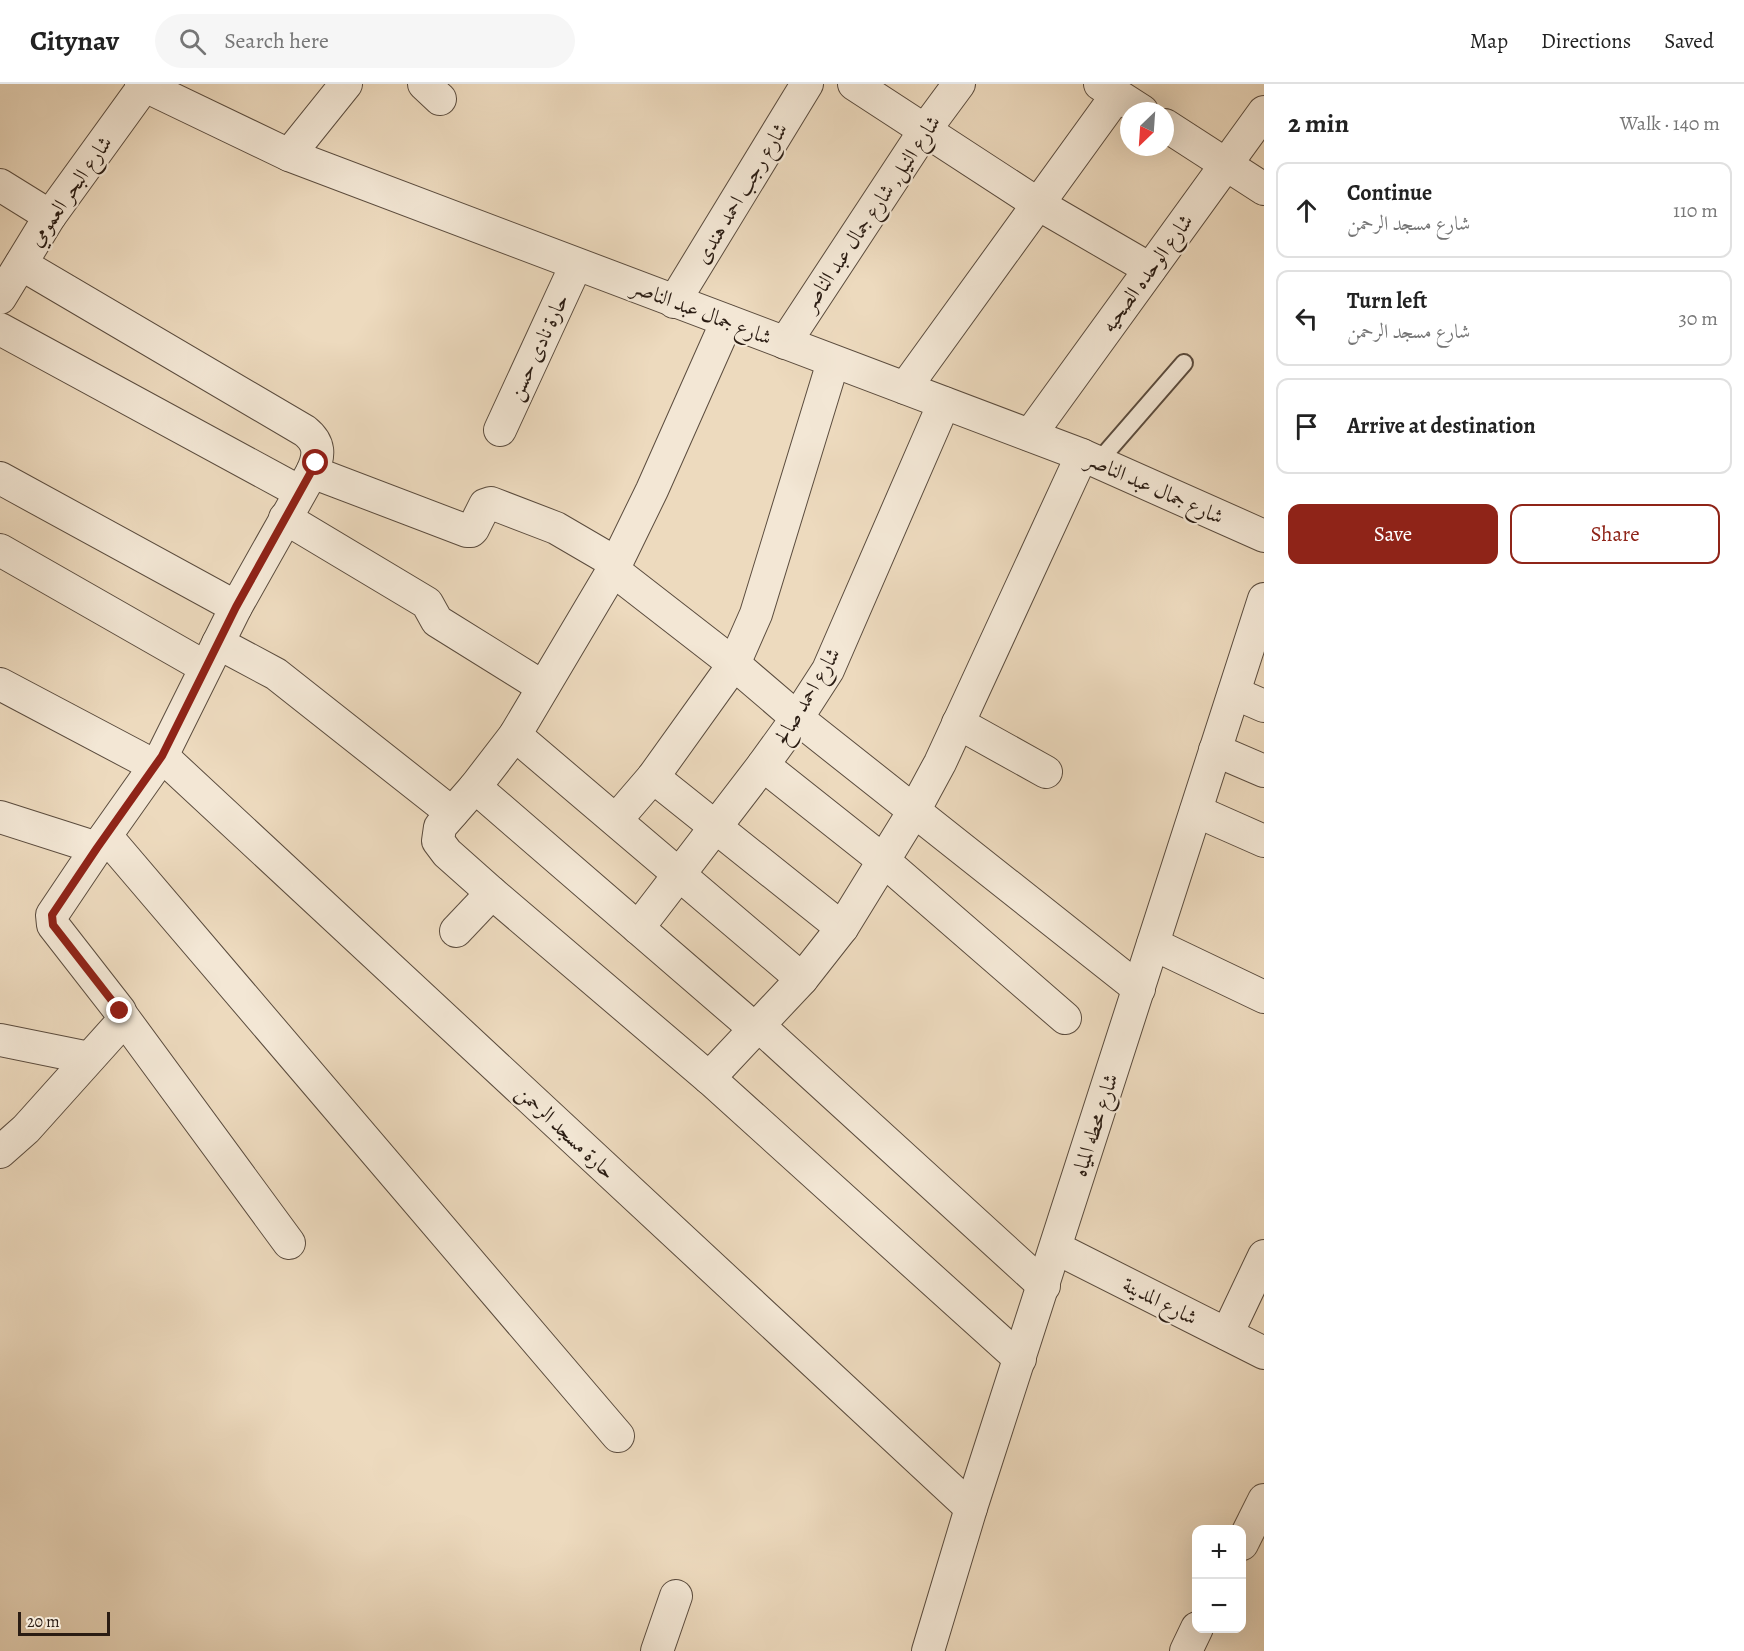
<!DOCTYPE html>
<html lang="en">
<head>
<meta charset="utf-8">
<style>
  body { margin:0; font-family:Alegreya,Amiri,serif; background:#f6f6f6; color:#222 }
  .controls { position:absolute; right:18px; bottom:18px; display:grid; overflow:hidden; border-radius:12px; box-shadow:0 6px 24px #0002 }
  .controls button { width:54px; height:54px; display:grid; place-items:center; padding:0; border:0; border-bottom:2px solid #e0e0e0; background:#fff; color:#222; font:30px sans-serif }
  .compass { position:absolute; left:1120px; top:18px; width:54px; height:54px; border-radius:50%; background:#fff; box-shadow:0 6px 24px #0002; rotate:205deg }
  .scale { position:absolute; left:18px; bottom:15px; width:92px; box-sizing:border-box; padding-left:6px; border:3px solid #2a1c13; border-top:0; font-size:16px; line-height:21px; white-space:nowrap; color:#2a1c13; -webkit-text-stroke:4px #f3e7d5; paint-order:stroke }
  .stop { position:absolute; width:18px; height:18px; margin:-14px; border:4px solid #8f2418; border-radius:50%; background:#fff }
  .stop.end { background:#8f2418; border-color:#fff; box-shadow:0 2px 6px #0008 }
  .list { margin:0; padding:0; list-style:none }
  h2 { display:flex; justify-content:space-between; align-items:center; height:78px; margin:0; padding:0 24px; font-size:26px }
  h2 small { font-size:20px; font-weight:400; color:#767676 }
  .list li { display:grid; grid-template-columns:39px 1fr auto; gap:18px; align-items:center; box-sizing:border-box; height:96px; margin:0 12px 12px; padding:0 12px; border:2px solid #e0e0e0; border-radius:12px }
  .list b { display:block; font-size:22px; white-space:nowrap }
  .list p { margin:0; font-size:20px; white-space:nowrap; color:#767676 }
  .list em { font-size:20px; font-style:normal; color:#767676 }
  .actions { display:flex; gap:12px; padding:18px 24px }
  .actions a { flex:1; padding:14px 0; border:2px solid #8f2418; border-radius:12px; text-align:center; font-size:21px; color:#8f2418 }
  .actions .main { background:#8f2418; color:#fff }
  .icon { flex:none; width:33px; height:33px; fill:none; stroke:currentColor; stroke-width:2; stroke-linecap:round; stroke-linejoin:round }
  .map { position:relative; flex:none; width:1264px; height:1567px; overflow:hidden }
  header { display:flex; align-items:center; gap:36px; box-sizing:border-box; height:84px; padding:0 30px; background:#fff; border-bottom:2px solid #e0e0e0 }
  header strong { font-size:28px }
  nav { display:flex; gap:33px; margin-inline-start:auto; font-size:21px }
  .search { width:420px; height:54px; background:#f6f6f6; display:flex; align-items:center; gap:15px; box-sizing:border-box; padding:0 21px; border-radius:33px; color:#767676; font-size:22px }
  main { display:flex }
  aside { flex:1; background:#fff }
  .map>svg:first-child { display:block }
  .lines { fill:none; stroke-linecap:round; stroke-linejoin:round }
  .lane-casing { stroke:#5b4c3e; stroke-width:20 }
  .street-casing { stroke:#5b4c3e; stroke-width:34 }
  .lane { stroke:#f3e7d5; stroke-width:16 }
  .street { stroke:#f3e7d5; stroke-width:32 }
  .route { stroke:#8f2418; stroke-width:8 }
  .labels { text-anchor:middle; stroke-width:4.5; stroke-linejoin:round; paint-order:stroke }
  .street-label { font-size:21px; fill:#2a1c13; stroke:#f3e7d5 }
</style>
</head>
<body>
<header>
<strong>Citynav</strong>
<div class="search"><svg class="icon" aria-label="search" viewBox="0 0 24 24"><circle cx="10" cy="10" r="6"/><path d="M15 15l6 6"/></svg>Search here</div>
<nav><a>Map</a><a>Directions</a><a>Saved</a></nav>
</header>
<main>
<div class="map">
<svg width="1264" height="1567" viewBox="0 0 1264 1567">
  <rect width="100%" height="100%" fill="#eddabe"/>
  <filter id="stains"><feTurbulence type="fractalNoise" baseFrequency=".00333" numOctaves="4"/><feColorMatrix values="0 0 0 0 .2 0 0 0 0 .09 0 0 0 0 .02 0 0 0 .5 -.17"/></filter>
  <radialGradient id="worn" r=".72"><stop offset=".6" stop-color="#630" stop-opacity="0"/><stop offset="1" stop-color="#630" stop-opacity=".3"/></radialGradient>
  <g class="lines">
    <defs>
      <polyline id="lane" points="1098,378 1184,279"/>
      <g id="street">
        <polyline points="141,0 289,71 1082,371 1264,452"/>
        <polyline points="424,0 440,15"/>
        <polyline points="854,0 1038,120 1150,185"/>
        <polyline points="1100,0 1142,27"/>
        <polyline points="1165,41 1264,105"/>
        <polyline points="289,71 346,0"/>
        <polyline points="0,101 50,132"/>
        <polyline points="0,214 50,132 144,2"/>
        <polyline points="674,218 807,0"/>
        <polyline points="727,237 652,406 613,486 515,651 475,703 440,743 438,757 447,769 492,809 709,994 1020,1275"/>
        <polyline points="0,245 300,408"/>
        <polyline points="785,259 925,46 959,0"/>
        <polyline points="905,304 1117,11"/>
        <polyline points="500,346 576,181"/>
        <polyline points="1030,351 1264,28"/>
        <polyline points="312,388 467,447 471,447 473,445 485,421 491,419 556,444 616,479"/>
        <polyline points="0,394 236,523"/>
        <polyline points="285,434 427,519 437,537 543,603"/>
        <polyline points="0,466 205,583"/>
        <polyline points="613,486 734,580 797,634 1139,905"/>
        <polyline points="218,559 276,590 452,729"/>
        <polyline points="0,600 155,682"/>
        <polyline points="1234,609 1264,622"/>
        <polyline points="958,639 1046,688"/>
        <polyline points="515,651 802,895"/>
        <polyline points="1215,666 1264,687"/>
        <polyline points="162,672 971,1424"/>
        <polyline points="763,681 884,777 1065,934"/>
        <polyline points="653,693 842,844"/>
        <polyline points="475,703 755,945"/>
        <polyline points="1196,727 1264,757"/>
        <polyline points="0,733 97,764"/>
        <polyline points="616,736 653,693 734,580 756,530 833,278"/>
        <polyline points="106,752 618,1352"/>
        <polyline points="638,844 763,681 797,634 828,586 944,319"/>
        <polyline points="456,847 492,809"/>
        <polyline points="1153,860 1264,913"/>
        <polyline points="123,933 289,1159"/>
        <polyline points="758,941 1044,1202"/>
        <polyline points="0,956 89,974"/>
        <polyline points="709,994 802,895 842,844 914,727 940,679 1082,371"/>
        <path d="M 0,1068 L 26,1045 L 123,937 L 120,927 L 53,841 L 52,831 L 97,764 L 162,672 L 236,523 L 312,388 C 320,371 320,359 305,347 L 21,180"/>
        <polyline points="1056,1164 1264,1269"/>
        <polyline points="1227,1250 1264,1172"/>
        <polyline points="1242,1460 1264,1416"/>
        <polyline points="657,1567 676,1512"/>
        <polyline points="928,1567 971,1424 1264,515"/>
        <polyline points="1186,1567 1197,1544"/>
      </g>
    </defs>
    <!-- lane casing -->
    <use href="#lane" class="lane-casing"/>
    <!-- street casing -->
    <use href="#street" class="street-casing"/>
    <!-- lane -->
    <use href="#lane" class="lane"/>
    <!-- street -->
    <use href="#street" class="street"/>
  </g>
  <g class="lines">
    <!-- route -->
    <polyline class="route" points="120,927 53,841 52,831 97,764 162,672 236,523 316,379"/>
  </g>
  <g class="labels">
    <!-- street labels -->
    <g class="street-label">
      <text transform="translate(70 107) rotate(-55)" y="7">شارع البحر العمومي</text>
      <text transform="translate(741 109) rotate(-59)" y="7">شارع رجب احمد هندى</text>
      <text transform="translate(871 129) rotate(-56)" y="7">شارع النيل, شارع جمال عبد الناصر</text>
      <text transform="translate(1147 189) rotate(-54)" y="7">شارع الوحده الصحيه</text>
      <text transform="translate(702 228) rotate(21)" y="7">شارع جمال عبد الناصر</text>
      <text transform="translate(538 263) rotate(-65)" y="7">حارة نادى حسن</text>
      <text transform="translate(1155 404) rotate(24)" y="7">شارع جمال عبد الناصر</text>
      <text transform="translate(807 612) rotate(-59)" y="7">شارع احمد صالح</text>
      <text transform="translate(1095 1041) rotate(-72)" y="7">شارع محطه المياه</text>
      <text transform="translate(566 1048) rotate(43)" y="7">حارة مسجد الرحمن</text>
      <text transform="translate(1160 1217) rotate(27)" y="7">شارع المدينة</text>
    </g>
  </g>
  <rect width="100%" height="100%" filter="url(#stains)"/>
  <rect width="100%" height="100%" fill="url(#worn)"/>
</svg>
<div class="controls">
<button>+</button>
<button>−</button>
</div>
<svg class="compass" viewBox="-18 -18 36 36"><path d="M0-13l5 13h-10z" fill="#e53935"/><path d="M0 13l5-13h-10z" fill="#767676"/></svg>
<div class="scale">20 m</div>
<div class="stop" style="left:316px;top:379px"></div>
<div class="stop end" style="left:120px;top:927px"></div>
</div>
<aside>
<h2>2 min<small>Walk · 140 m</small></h2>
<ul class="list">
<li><svg class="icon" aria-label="ahead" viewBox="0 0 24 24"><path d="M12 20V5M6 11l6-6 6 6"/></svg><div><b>Continue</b><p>شارع مسجد الرحمن</p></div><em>110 m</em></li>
<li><svg class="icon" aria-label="left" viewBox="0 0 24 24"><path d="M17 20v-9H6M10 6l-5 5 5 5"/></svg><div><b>Turn left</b><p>شارع مسجد الرحمن</p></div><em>30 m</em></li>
<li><svg class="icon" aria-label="arrive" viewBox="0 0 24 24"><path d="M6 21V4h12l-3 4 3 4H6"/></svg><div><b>Arrive at destination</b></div></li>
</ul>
<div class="actions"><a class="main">Save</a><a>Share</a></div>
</aside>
</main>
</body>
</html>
